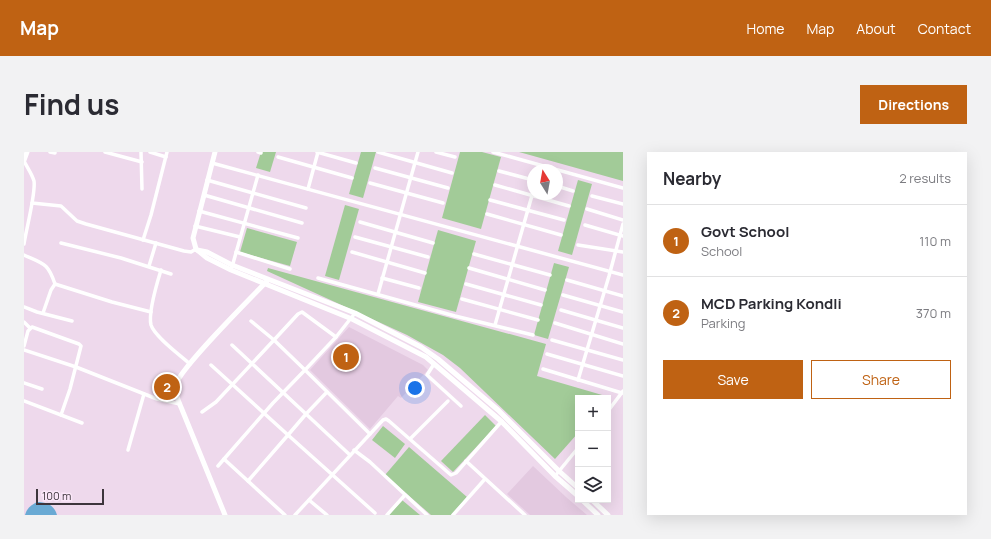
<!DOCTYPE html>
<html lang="en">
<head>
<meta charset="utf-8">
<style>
  body { margin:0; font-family:Manrope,sans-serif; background:#f2f2f3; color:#2b2b33 }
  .controls { position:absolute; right:12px; bottom:12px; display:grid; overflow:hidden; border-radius:0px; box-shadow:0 4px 16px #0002 }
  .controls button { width:36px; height:36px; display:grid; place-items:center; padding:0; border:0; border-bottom:1px solid #e1e1e2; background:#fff; color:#2b2b33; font:20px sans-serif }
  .compass { position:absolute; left:503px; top:12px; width:36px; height:36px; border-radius:50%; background:#fff; box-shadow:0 4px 16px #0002; rotate:349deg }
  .scale { position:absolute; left:12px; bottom:10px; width:68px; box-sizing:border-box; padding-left:4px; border:2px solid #3d353c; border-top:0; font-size:11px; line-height:14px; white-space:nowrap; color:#3d353c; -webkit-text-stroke:3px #fbe7f9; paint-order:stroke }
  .you { position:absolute; left:391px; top:236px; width:14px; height:14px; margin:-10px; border:3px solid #fff; border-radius:50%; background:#1a73e8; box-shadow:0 0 0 6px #1a73e833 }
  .badge { display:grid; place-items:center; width:26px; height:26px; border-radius:50%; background:#bf6213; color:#fff; font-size:13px; font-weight:700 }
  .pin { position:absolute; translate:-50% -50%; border:2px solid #fff; box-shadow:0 1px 4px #0006 }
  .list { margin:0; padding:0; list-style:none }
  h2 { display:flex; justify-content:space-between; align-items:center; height:52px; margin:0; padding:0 16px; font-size:17px }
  h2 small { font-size:13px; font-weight:400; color:#7c7c81 }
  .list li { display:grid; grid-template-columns:26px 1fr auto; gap:12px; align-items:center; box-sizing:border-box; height:72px; padding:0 16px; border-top:1px solid #e1e1e2 }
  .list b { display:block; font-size:15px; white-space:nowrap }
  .list p { margin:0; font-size:13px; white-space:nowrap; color:#7c7c81 }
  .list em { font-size:13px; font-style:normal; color:#7c7c81 }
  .actions { display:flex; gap:8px; padding:12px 16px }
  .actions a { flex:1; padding:9px 0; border:1px solid #bf6213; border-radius:0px; text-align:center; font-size:14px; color:#bf6213 }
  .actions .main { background:#bf6213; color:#fff }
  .icon { flex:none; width:22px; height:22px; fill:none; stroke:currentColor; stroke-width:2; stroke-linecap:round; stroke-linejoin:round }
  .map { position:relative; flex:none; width:599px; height:363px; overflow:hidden; border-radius:0px }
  header { display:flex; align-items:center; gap:24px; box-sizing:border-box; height:56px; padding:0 20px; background:#bf6213; color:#fff }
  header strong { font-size:19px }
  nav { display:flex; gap:22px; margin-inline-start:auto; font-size:14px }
  .intro { display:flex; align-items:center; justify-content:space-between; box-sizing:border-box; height:96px; padding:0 24px }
  h1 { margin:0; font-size:28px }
  .button { padding:10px 18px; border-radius:0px; background:#bf6213; color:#fff; font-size:14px; font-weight:700 }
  main { display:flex; gap:24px; padding:0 24px }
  aside { flex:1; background:#fff; border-radius:0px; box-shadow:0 4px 16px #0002 }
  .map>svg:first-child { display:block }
  .built { fill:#e3c9e0 }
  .green { fill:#a2cb98 }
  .water { fill:#6aaad4 }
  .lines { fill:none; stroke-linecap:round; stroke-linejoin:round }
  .street { stroke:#fff; stroke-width:3.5 }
  .secondary { stroke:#fff; stroke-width:5 }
</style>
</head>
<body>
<header>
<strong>Map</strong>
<nav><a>Home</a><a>Map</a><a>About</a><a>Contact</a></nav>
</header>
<div class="intro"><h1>Find us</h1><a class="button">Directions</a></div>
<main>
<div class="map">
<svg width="599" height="363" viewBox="0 0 599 363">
  <rect width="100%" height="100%" fill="#eed9ec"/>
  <!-- built -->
  <g class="built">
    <polygon points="325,175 399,213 404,218 377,246 374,244 346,277 286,218"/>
    <polygon points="509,314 542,345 563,363 506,363 483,342"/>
  </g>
  <!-- green -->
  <g class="green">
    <polygon points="237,0 252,0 246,20 232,16"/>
    <polygon points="337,0 352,0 339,46 325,42"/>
    <polygon points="436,0 458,0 477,5 457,77 418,66"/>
    <polygon points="495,0 599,0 599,29"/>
    <polygon points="554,28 568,32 548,103 534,99"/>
    <polygon points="321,53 335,57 315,128 301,124"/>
    <polygon points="223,76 273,90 266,114 216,100"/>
    <polygon points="414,78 452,89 432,160 394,150"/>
    <polygon points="530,111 545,115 524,187 510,183"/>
    <polygon points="244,116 522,192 513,224 585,245 584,247 554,246 554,281 531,307 436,216 419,203 383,183 243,119"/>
    <polygon points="461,263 472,274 429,320 417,309"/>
    <polygon points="359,274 381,292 371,306 348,288"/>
    <polygon points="385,295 443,345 427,363 407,363 361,323"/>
    <polygon points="378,348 396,363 365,363"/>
  </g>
  <!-- water -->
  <path class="water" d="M 13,350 C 23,350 30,353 33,363 L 1,363 C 3,356 7,353 13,350 Z"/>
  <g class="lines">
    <!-- street -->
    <g class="street">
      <polyline points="26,0 31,1"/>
      <polyline points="81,0 118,10"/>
      <polyline points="117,0 118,37"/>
      <polyline points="126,0 142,5"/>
      <polyline points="234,0 237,1"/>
      <polyline points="293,0 332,11"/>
      <polyline points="354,0 428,21"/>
      <polyline points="412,0 431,5"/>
      <polyline points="469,0 599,36"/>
      <polyline points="254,5 328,26"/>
      <path d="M 0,9 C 3,15 8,22 10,29 C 12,41 2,78 0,92"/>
      <polyline points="188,11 599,123"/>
      <polyline points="351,16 424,36"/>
      <polyline points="475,19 509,28"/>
      <polyline points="183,28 282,56"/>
      <polyline points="346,31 419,51"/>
      <polyline points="471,33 545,54"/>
      <polyline points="533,34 549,39"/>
      <polyline points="284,37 294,0"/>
      <polyline points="180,43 278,71"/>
      <polyline points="568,44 599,52"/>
      <polyline points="466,48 540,68"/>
      <polyline points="8,51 37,54 53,69 62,72 160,99 167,100 172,97"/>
      <polyline points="563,57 599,68"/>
      <polyline points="175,59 274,86"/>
      <polyline points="463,62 537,83"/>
      <polyline points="336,70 409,91"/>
      <polyline points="561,73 599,84"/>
      <polyline points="171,74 216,85"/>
      <polyline points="331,85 404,105"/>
      <polyline points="119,88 127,63 143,0"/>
      <polyline points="37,91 97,106 147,122"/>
      <polyline points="554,93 599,100"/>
      <polyline points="212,100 266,117"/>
      <polyline points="328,100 401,121"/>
      <polyline points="450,102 526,123"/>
      <path d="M 0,103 C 20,112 24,111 31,132"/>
      <polyline points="125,114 132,91"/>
      <polyline points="208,115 234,23"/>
      <polyline points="445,116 521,138"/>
      <path d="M 137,118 C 133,131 124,161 127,173 C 131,185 156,203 166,212"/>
      <polyline points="294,126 431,164 509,183"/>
      <polyline points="358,126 395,136"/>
      <polyline points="543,128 599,144"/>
      <polyline points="442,132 517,153"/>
      <polyline points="354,142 394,0"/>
      <polyline points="539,143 599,160"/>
      <polyline points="438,147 514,168"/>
      <polyline points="0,155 13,160 48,169"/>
      <polyline points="537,158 599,176"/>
      <polyline points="19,161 27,138 31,132 88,150 127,160"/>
      <polyline points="331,161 312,185 281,218 346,282"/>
      <polyline points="0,170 6,176"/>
      <polyline points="531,171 599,192"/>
      <polyline points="471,173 509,40"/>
      <polyline points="528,188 599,208"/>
      <polyline points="0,194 4,179 8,175 55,192 57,194 46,237 37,263"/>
      <polyline points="0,198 52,215 133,247 156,252"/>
      <polyline points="523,202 599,224"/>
      <polyline points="410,212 403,223 437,254"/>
      <polyline points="187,213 264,283 282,262 208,193"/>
      <polyline points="519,217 598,241"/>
      <polyline points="554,228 585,124 599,72"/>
      <polyline points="0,231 18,237"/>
      <polyline points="303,240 282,262 326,303"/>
      <polyline points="0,249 58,271"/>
      <polyline points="584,259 599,239"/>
      <polyline points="178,260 192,250 250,188 227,169"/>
      <polyline points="386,287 424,249"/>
      <polyline points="104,298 120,242"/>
      <polyline points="330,298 346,310 403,363"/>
      <polyline points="200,307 249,251 281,218 250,188 274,162 278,160 312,185"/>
      <polyline points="442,309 501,363"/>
      <polyline points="194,314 200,307 261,363"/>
      <polyline points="531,324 554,296"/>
      <polyline points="224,329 264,283 351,361"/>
      <polyline points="285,348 303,363"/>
      <polyline points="271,363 359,268 362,267 365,269 427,323 432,321 478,269"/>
      <polyline points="363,363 381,343"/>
      <polyline points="429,363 461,327"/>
    </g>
    <!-- secondary -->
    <g class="secondary">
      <polyline points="191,0 169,86 172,97 183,106 207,118 328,167 402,205 477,269 531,324 554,344"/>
      <polyline points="0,8 3,0"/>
      <polyline points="173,98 183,100 208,113 331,161 397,195 414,207 474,258 535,319 554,336"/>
      <polyline points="558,348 574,363"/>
      <polyline points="568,348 584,363"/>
      <path d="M 201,363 L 159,260 C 156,252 150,242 152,233 C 154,218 228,145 243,129"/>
    </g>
  </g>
</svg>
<div class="controls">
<button>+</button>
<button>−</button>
<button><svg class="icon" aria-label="layers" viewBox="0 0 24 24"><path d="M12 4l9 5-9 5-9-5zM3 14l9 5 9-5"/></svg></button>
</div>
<svg class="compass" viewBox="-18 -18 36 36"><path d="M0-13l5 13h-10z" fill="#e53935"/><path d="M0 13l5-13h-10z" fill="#7c7c81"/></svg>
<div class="scale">100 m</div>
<div class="you"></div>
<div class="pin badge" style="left:322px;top:205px">1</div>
<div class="pin badge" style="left:143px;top:235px">2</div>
</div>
<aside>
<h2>Nearby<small>2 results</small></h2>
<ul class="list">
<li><span class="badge">1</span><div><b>Govt School</b><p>School</p></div><em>110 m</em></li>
<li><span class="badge">2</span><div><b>MCD Parking Kondli</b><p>Parking</p></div><em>370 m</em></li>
</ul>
<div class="actions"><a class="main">Save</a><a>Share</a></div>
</aside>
</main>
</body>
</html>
